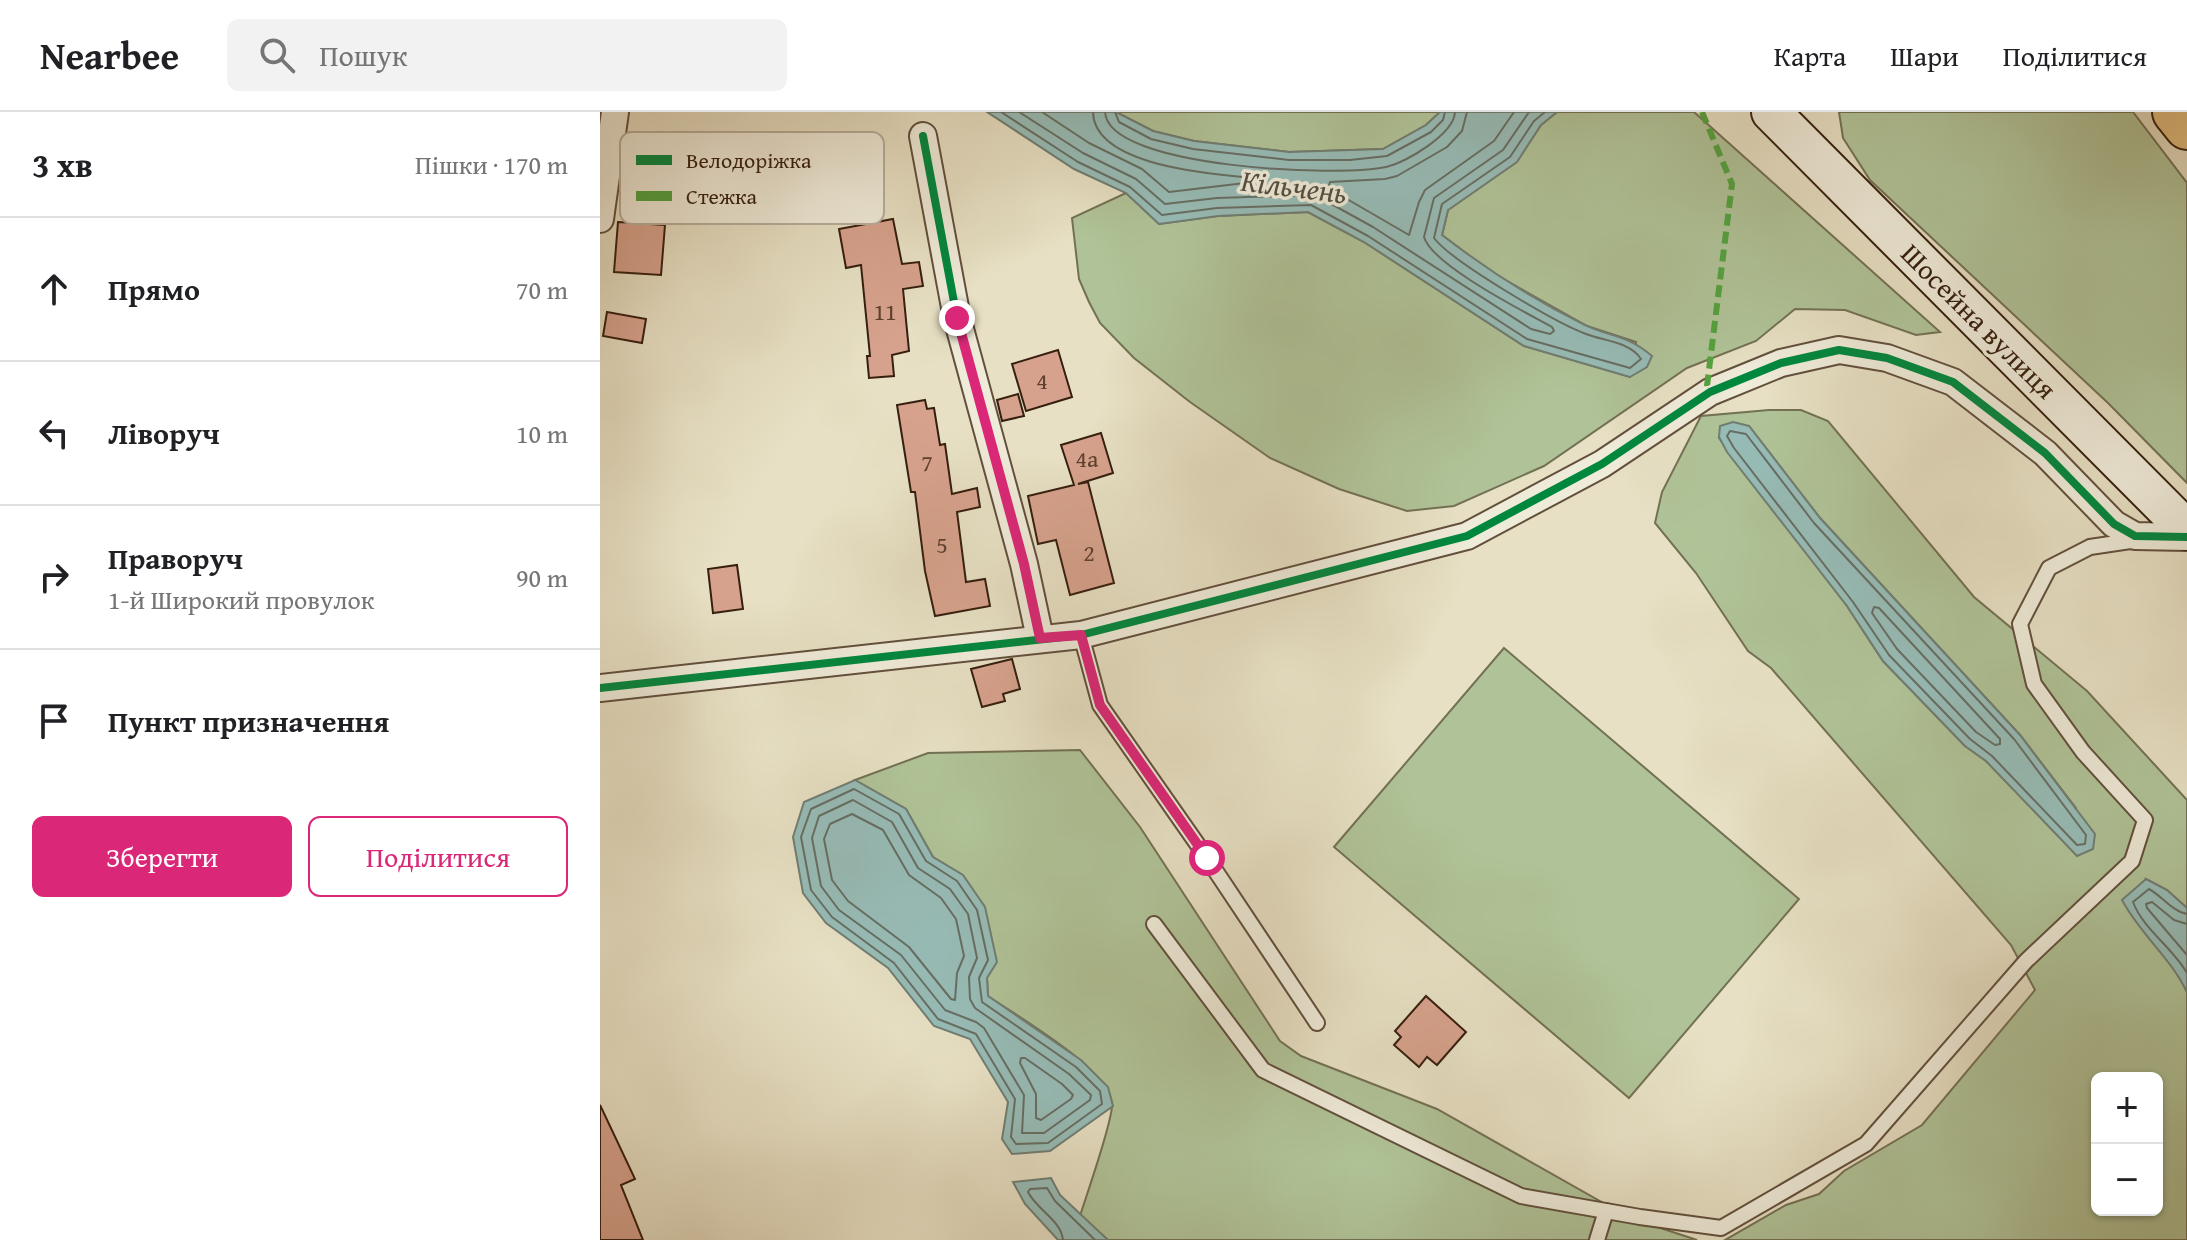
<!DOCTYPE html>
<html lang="uk">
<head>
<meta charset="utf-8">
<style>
  body { margin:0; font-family:"Gentium Book Plus",serif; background:#f2f2f2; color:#202124 }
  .controls { position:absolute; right:24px; bottom:24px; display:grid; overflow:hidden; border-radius:12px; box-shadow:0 2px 6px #0004 }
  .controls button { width:72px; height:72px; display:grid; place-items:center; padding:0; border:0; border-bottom:2px solid #e0e0e0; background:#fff; color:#202124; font:40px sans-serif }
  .stop { position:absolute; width:24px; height:24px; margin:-18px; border:6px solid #db2777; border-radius:50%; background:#fff }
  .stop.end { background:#db2777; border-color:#fff; box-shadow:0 2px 8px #0008 }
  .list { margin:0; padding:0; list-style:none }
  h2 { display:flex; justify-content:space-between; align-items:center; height:104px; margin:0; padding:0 32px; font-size:34px }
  h2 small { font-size:26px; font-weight:400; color:#757577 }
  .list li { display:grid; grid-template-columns:52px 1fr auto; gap:24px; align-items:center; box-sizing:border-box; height:144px; padding:0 32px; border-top:2px solid #e0e0e0 }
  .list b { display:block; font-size:30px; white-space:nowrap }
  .list p { margin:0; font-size:26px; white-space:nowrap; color:#757577 }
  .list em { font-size:26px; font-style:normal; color:#757577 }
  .actions { display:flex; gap:16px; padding:24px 32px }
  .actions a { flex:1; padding:18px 0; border:2px solid #db2777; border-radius:12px; text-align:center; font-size:28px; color:#db2777 }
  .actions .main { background:#db2777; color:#fff }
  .icon { flex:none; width:44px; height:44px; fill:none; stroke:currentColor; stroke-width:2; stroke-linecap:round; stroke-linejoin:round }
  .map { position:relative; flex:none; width:1587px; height:1128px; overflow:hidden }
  header { display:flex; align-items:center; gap:48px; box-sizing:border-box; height:112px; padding:0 40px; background:#fff; border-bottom:2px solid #e0e0e0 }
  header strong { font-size:38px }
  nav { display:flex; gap:44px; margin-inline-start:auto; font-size:28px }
  .search { width:560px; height:72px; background:#f2f2f2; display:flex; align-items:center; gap:20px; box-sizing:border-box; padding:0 28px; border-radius:12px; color:#757577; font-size:30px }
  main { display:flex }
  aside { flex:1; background:#fff }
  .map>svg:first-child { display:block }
  .green { fill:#b0c398; stroke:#737154; stroke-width:2; fill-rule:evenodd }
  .water { fill:#97bdb8; stroke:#707e74; stroke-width:2 }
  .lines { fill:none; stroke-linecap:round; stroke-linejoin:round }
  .shore { stroke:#666e64; stroke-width:2 }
  .building { fill:#d7a28d; stroke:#361f0f; stroke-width:2 }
  .lane-casing { stroke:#624f3c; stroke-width:18 }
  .street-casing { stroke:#624f3c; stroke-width:30 }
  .secondary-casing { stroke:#361f0f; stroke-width:42 }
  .highway-casing { stroke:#361f0f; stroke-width:48 }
  .lane { stroke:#efebd9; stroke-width:14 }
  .street { stroke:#efebd9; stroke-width:26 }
  .secondary { stroke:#efebd9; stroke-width:38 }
  .highway { stroke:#e4c082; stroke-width:44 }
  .quiet { stroke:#53a23f; stroke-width:6; stroke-dasharray:12 6; stroke-linecap:butt }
  .cycleway-casing { stroke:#efebd9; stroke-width:13 }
  .cycleway { stroke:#00873e; stroke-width:8 }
  .route { stroke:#db2777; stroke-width:10 }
  .labels { text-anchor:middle; stroke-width:7; stroke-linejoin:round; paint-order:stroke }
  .number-label { font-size:24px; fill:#5e402e }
  .street-label { font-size:28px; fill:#361f0f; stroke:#efebd9 }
  .water-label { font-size:30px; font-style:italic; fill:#534e42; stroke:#efebd9 }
  .key { fill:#efebd9; stroke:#b8ae9c; stroke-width:2 }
  .key-label { font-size:22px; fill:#361f0f }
</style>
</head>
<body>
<header>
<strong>Nearbee</strong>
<div class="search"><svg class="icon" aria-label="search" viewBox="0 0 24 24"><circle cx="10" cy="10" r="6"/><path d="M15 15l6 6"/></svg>Пошук</div>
<nav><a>Карта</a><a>Шари</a><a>Поділитися</a></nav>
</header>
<main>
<aside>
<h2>3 хв<small>Пішки · 170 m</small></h2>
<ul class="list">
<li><svg class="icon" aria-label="ahead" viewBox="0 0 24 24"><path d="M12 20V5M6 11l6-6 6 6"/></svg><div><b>Прямо</b></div><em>70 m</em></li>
<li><svg class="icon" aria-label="left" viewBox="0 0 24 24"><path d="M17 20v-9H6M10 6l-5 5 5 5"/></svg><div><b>Ліворуч</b></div><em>10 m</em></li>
<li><svg class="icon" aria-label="right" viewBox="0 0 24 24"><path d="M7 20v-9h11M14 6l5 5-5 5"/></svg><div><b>Праворуч</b><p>1-й Широкий провулок</p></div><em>90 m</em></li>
<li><svg class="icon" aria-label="arrive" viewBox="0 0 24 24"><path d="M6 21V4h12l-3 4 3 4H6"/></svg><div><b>Пункт призначення</b></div></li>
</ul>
<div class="actions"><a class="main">Зберегти</a><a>Поділитися</a></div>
</aside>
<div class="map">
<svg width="1587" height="1128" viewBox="0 0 1587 1128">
  <rect width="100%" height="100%" fill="#e7e0c4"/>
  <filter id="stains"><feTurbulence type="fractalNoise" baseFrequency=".0025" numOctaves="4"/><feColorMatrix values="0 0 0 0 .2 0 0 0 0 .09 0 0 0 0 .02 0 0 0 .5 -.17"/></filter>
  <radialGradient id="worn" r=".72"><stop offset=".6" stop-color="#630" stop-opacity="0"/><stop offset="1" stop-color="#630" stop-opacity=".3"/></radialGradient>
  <!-- green -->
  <g class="green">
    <polygon points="516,0 840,0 826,13 783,37 689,40 594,29 553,19"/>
    <polygon points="957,0 1094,0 1340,220 1316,223 1245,198 1195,197 1156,229 1087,256 944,354 854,394 807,399 739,377 670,346 590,290 534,246 500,211 489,190 479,167 472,106 526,81 559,112 618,104 708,100 764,130 924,234 1030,265 1036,230 987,214 891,160 842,123 848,98 916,50 941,13"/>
    <polygon points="1239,0 1533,0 1587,71 1587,371 1508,291 1270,68 1243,26"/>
    <path d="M 1169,298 L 1201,298 L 1228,309 L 1374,485 L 1487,579 L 1587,688 L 1587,796 L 1567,778 L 1546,767 L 1557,834 L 1578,861 L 1587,880 L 1587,1128 L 1125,1128 L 1186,1093 L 1219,1082 L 1244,1059 L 1322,1013 L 1435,878 L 1411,833 L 1171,556 L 1148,539 L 1096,461 L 1055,411 L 1062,380 L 1101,304 ZM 1149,314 L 1220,406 L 1420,623 L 1476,696 L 1477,743 L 1386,649 L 1365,634 L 1283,549 L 1247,494 L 1119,326 ZM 1497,966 L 1557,966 L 1557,1098 L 1497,1098 Z"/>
    <polygon points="904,536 1199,787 1029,986 734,735"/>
    <path d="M 480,638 L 540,715 L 680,929 L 701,944 L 837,997 L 1030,1106 L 1097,1128 L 508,1128 L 480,1104 C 486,1084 514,1006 512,991 C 508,956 418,905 388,884 L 387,866 L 362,763 L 333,745 L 306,697 L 255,668 L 328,641 Z"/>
  </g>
  <!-- water -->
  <g class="water">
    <path d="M 387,0 L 516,0 L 553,19 L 594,29 L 689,40 L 783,37 L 826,13 L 840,0 L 957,0 L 941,13 L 917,50 L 848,98 L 842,123 C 886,157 934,188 985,213 C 1011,225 1028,223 1052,244 L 1047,255 L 1030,265 L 924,234 L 764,130 L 708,100 L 618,104 L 559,112 L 526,81 L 474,57 Z"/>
    <polygon points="1133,310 1149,314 1220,406 1420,623 1495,722 1493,737 1477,744 1386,649 1365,634 1283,549 1247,494 1127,340 1119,325 1120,314"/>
    <polygon points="255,668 306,697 333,745 363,763 385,795 397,850 387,866 388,884 481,948 508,975 513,994 450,1039 412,1042 402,1027 408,990 370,927 334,914 288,856 226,811 203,781 193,725 204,690"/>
    <path d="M 1546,767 L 1567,778 L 1587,796 L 1587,880 C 1570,845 1540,822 1522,788 Z"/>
    <polygon points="451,1066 460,1083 508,1128 458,1128 425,1092 413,1070"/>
  </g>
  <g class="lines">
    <!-- shore -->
    <g class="shore">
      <path d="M 401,0 L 478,50 L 530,75 L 562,103 L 617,96 L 711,93 L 768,124 L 927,227 L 1030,256 L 1041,247 C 1030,230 1004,229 986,222 C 956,211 851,149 834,126 L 842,92 L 910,45 L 934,9 L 945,0"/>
      <path d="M 419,0 L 483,41 L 536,67 L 565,92 L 617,86 L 715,83 L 773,115 L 931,217 L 950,222 L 954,219 L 952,215 C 925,200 832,153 824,125 L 834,86 L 903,38 L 929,0"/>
      <path d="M 442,0 L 489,31 L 542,57 L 569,80 L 645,71 L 642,65 C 603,61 494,52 493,0"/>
      <path d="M 505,0 C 508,57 742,65 786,55 C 807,50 854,22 855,0"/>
      <polyline points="515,0 519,10 551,27 593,37 689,48 750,48 787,44 831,20 843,8 845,0"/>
      <polyline points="867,0 862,19 847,35 797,64 785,67 730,70 728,76 809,123 819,90 825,78 894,29 914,0"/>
      <polygon points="1130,319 1146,322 1214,411 1414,627 1486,723 1485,732 1477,733 1392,644 1370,627 1289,543 1253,490 1134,336 1127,324"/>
      <polygon points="1274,495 1279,496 1400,627 1400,632 1395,633 1376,620 1297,537 1272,501"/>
      <polygon points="254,677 299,702 326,749 357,769 377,798 388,848 379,866 382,890 476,955 500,979 502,992 448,1031 416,1032 411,1025 415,987 376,922 338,907 294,851 232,805 211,778 201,725 211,697"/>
      <polygon points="253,688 292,710 318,756 350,777 368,802 377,846 369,865 370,887 375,896 469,962 491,983 490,988 444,1021 422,1021 424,983 384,916 376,910 345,898 301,843 239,798 221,774 212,726 219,704"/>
      <polygon points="252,702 283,718 309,763 341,786 356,807 364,844 357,861 355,888 351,887 309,835 248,789 232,768 224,727 230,712"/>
      <path d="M 1587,802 C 1573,800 1562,784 1549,777 L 1533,790 C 1543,817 1573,836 1587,861"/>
      <polyline points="1587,812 1574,808 1552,790 1546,792 1547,796 1587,843"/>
      <polygon points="421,946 425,946 462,972 473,983 471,987 441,1008 436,1006 436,982 420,951"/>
      <path d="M 463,1128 C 461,1108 437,1098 428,1080 L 430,1077 L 447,1076 L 455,1089 L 495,1128"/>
    </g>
  </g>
  <!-- building -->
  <g class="building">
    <polygon points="293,107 302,152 319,150 323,174 303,177 309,239 292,243 294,264 269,266 267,244 270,244 261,153 246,156 239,117"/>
    <polygon points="18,110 65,113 61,163 14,160"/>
    <polygon points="7,200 46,207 42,231 3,224"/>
    <polygon points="458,238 472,285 426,299 412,252"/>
    <polygon points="418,282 424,304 402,309 397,288"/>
    <polygon points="325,288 327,297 334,296 340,333 345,332 352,382 377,376 380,395 357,400 366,470 385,467 390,494 335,504 325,459 315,380 311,380 297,293"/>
    <polygon points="501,321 513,361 478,372 488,370 514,471 470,483 456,428 438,432 428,384 474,373 461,333"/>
    <polygon points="137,453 143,497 113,501 108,457"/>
    <polygon points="412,547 420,577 403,582 405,589 382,595 371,557"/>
    <polygon points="826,884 866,920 837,953 827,945 819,955 794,933 801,925 795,919"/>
    <polygon points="0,993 35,1067 21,1073 43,1128 0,1128"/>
  </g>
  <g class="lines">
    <defs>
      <g id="lane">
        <polyline points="481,523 500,593 607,746 717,911"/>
        <polyline points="554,812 663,958 921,1084 1040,1105 1121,1116 1266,1032 1426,849 1532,749 1545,708 1483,640 1434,572 1420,512 1449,456 1490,435 1537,428"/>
        <polyline points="997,1128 1006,1099"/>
      </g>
      <g id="street">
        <polyline points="323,24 357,206 424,452 440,526"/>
        <polyline points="0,107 15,0"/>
        <polyline points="0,576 481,523 867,424 1002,352 1110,280 1181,251 1239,238 1287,246 1353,270 1445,341 1514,412 1535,424 1587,425"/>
      </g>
      <polyline id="secondary" points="1171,0 1587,418"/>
      <polyline id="highway" points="1575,0 1587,15"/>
    </defs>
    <!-- lane casing -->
    <use href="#lane" class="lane-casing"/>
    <!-- street casing -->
    <use href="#street" class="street-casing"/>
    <!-- secondary casing -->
    <use href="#secondary" class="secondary-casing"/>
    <!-- highway casing -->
    <use href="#highway" class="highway-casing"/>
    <!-- lane -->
    <use href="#lane" class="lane"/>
    <!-- street -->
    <use href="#street" class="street"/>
    <!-- secondary -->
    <use href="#secondary" class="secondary"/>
    <!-- highway -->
    <use href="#highway" class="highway"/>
    <!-- quiet -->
    <polyline class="quiet" points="1102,0 1132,72 1106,282"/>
    <defs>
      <g id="cycleway">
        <polyline points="323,24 357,206 424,452 440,526"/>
        <polyline points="0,576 481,523 867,424 1002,352 1110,280 1181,251 1239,238 1287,246 1353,270 1445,341 1514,412 1535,424 1587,425"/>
      </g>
    </defs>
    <!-- cycleway casing -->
    <use href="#cycleway" class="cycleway-casing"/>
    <!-- cycleway -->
    <use href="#cycleway" class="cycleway"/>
  </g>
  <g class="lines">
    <!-- route -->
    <polyline class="route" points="357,206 424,452 440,526 481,523 500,593 607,746"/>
  </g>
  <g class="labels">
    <!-- number labels -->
    <g class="number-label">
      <text x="285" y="208">11</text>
      <text x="442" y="277">4</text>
      <text x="487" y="355">4а</text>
      <text x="327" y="359">7</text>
      <text x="342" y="441">5</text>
      <text x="489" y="449">2</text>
    </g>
    <!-- street labels -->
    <g class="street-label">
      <text transform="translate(1379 209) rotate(45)" y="10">Шосейна вулиця</text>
    </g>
    <!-- water labels -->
    <g class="water-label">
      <text transform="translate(694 75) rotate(7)" y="10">Кільчень</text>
    </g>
  </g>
  <!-- legend -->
  <rect x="20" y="20" width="264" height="92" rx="12" class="key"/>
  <rect x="36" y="43" width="36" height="10" fill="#00873e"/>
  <rect x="36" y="79" width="36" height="10" fill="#53a23f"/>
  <g class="key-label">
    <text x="86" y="56">Велодоріжка</text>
    <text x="86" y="92">Стежка</text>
  </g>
  <rect width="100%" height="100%" filter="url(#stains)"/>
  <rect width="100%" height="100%" fill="url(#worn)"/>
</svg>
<div class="controls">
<button>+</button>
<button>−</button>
</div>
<div class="stop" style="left:607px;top:746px"></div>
<div class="stop end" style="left:357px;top:206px"></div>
</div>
</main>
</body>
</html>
